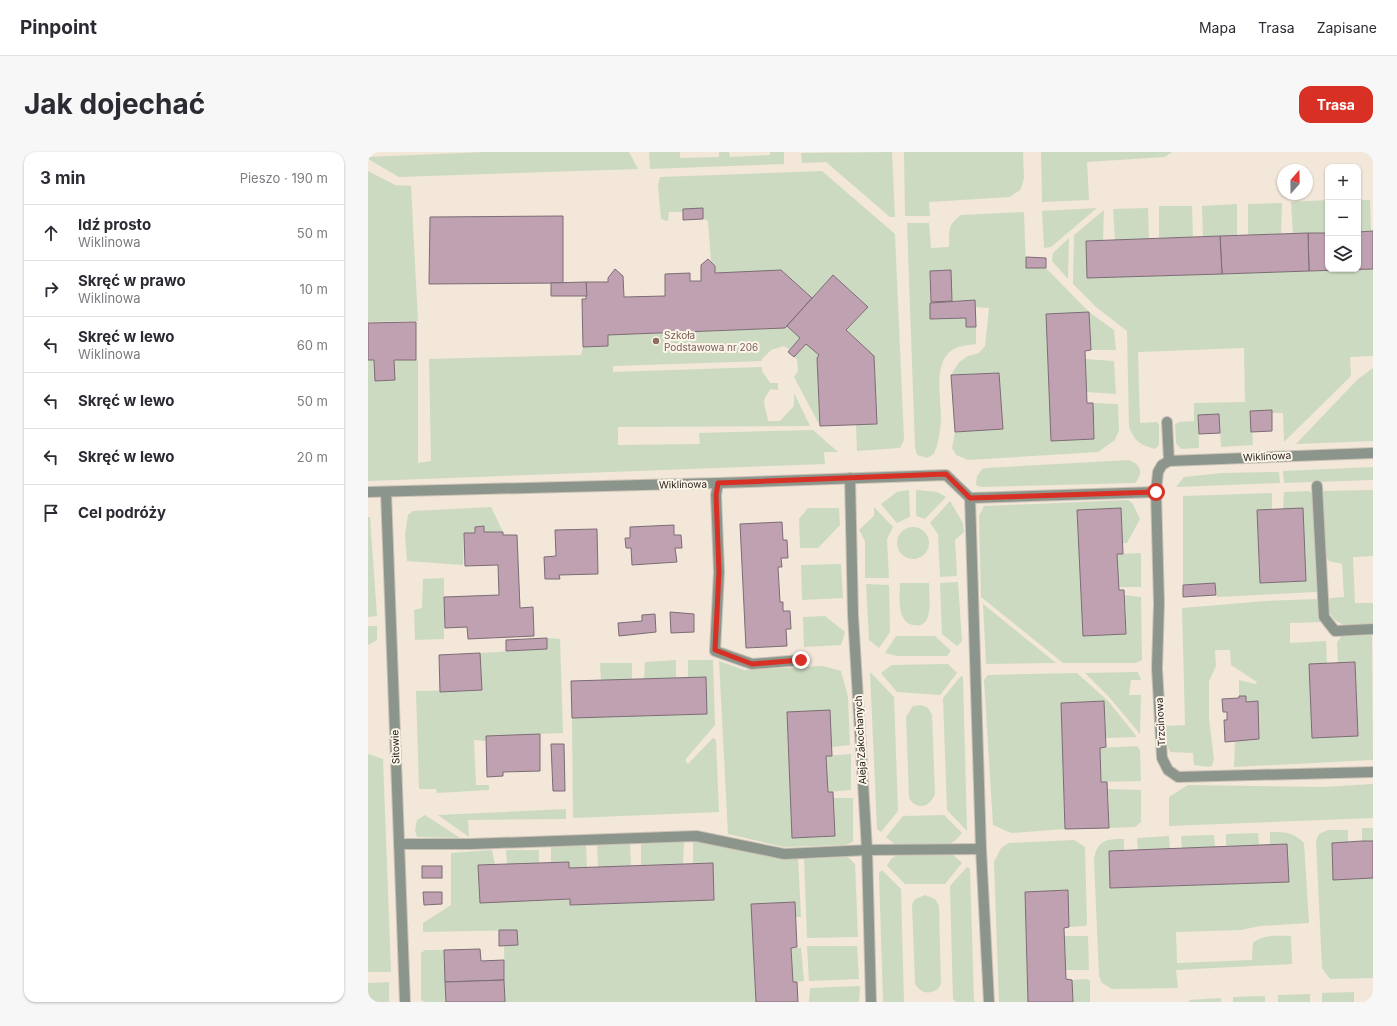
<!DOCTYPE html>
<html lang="pl">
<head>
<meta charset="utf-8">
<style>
  body { margin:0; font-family:Inter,sans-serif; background:#f7f7f7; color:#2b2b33 }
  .controls { position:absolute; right:12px; top:12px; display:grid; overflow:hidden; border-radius:8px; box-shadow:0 1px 3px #0004 }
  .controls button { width:36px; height:36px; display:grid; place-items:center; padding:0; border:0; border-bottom:1px solid #e1e1e2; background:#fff; color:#2b2b33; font:20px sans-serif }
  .compass { position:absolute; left:909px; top:12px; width:36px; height:36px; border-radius:50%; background:#fff; box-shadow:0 1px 3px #0004; rotate:20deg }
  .stop { position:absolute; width:12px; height:12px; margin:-9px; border:3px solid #d93025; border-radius:50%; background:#fff }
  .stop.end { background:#d93025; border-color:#fff; box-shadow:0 1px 4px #0008 }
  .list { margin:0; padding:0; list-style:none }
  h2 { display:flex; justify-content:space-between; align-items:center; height:52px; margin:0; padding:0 16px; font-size:17px }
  h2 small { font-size:13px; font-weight:400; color:#7c7c81 }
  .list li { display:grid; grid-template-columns:26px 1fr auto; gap:12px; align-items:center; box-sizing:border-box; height:56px; padding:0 16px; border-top:1px solid #e1e1e2 }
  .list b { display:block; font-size:15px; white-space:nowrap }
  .list p { margin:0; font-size:13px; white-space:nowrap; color:#7c7c81 }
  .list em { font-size:13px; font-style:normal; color:#7c7c81 }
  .icon { flex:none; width:22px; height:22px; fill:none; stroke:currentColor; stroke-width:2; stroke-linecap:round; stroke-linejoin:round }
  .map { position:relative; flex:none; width:1005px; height:850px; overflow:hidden; border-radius:12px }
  header { display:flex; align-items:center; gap:24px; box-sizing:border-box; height:56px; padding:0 20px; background:#fff; border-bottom:1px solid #e1e1e2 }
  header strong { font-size:19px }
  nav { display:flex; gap:22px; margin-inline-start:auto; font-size:14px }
  .intro { display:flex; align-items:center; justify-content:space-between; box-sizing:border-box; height:96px; padding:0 24px }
  h1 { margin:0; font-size:28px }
  .button { padding:10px 18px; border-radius:12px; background:#d93025; color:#fff; font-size:14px; font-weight:700 }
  main { display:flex; gap:24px; padding:0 24px }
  aside { flex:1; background:#fff; border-radius:12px; box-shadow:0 1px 3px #0004 }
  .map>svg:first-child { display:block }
  .green { fill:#ccdac1 }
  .building { fill:#bfa1b1; stroke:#7c6c74 }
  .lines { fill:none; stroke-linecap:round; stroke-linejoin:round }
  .minor-casing { stroke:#ccc2b6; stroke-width:12 }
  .minor { stroke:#8c958b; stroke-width:10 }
  .route { stroke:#d93025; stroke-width:5 }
  .education-dot { fill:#8d6e63; stroke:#fdf5e9; stroke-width:1.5 }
  .labels { text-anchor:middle; stroke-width:4; stroke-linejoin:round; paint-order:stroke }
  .education-label { font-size:10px; fill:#785e54; stroke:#fdf5e9; text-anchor:start }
  .street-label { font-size:10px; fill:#201c17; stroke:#fdf5e9 }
</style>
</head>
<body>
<header>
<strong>Pinpoint</strong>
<nav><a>Mapa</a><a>Trasa</a><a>Zapisane</a></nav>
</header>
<div class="intro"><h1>Jak dojechać</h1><a class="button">Trasa</a></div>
<main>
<aside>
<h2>3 min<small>Pieszo · 190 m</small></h2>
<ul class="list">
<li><svg class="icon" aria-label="ahead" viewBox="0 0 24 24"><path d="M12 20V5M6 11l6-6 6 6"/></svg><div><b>Idź prosto</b><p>Wiklinowa</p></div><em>50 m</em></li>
<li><svg class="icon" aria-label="right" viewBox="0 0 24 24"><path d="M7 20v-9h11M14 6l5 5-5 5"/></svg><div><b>Skręć w prawo</b><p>Wiklinowa</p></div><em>10 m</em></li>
<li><svg class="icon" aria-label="left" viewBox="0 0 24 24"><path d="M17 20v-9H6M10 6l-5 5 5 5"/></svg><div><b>Skręć w lewo</b><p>Wiklinowa</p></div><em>60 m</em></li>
<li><svg class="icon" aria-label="left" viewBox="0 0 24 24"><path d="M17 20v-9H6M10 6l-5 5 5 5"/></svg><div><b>Skręć w lewo</b></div><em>50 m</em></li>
<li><svg class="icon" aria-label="left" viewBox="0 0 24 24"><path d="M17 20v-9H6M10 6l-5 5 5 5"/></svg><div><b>Skręć w lewo</b></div><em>20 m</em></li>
<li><svg class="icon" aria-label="arrive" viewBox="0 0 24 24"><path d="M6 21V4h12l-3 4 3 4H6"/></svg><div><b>Cel podróży</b></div></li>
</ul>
</aside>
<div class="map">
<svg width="1005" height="850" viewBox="0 0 1005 850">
  <rect width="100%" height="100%" fill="#f2e7d9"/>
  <!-- green -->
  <g class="green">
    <polygon points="117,0 261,0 270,17 31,25 0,7 0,5"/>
    <polygon points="281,0 312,0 312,6 351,5 351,0 361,0 362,5 402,3 402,0 416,0 416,12 282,17"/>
    <polygon points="524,0 527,65 522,65 458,10 434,11 433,1"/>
    <polygon points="536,0 655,0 656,26 653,37 642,45 561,50 562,64 537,64"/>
    <polygon points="673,0 804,0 797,5 719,10 721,48 674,50"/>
    <polygon points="0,19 27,33 43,34 50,169 0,170"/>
    <polygon points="454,19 527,82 536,288 532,296 489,299 488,273 509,272 506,204 478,178 500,155 465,123 444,146 413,118 347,121 347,114 343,109 340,69 335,67 335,56 315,57 315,60 301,60 300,69 293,67 290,33 292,25"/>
    <polygon points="959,48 959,81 925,82 923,50"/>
    <polygon points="990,48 1002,48 1003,79 990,80"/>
    <polygon points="914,51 913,82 880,84 880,52"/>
    <polygon points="869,52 869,84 835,85 834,54"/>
    <polygon points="791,54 824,54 825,85 791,86"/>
    <polygon points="729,56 683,95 676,96 674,59"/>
    <polygon points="780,56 781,87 747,88 745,57"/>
    <path d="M 736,58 L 735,88 L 718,89 L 719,126 L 1005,117 L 1005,204 L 982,205 L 983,224 L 916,290 L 915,261 L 904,261 L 904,258 L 883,259 L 885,293 L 853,295 L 851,262 L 830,263 L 831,296 L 813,297 L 808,291 L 807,272 L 811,270 L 826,269 L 826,251 L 877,250 L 876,196 L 770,200 L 772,271 L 789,270 L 791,273 L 791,293 L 787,297 C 771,292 767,290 761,275 L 759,179 L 728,155 L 705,132 L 706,83 Z"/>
    <path d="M 656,60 L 658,116 L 678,116 L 721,160 L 746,178 L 748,198 L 723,198 L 721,161 L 678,162 L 683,288 L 726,287 L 725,251 L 750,252 L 751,278 L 747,288 L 730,300 L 600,308 L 588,303 L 584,296 L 587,280 L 635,277 L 631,221 L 583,223 L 591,210 L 600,204 L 611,201 L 617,194 L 621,156 L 607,155 L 607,148 L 584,149 L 583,118 L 562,119 L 562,167 L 598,166 L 598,175 L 608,175 L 608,192 C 601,193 589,194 584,198 C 565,211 573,246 573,266 C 573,277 570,292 566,302 L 559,306 L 549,303 L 547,295 L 539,71 L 561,71 L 563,96 L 581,95 C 582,79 578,74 593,63 Z"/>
    <polygon points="701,86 700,127 684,109 685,101"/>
    <path d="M 419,174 L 432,186 L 422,198 L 416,194 L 403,198 L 394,207 L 394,209 L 245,214 L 245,220 L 394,215 L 394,219 L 402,231 L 410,231 L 410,238 L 403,237 C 391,251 398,253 400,269 L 412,269 L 426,254 L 426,241 L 442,274 L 250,275 L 250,293 L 332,292 L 331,281 L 445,278 L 470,300 L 456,300 L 457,312 L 0,329 L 0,208 L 6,208 L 7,229 L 27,228 L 26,208 L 50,208 L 50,311 L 63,309 L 61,207 L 213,203 L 215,195 L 240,194 L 240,183 L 417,176 Z"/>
    <polygon points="438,192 451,203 449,206 452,274 426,225 430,219 429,207 426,205"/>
    <polygon points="717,207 746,209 748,242 718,240"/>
    <polygon points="1005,216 1005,289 928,292 989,228"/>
    <path d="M 761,308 C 774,313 775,322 767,331 L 614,335 L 608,333 L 609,324 L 614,317 L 618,316 Z"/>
    <polygon points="1005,315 1005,328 916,331 915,319"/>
    <polygon points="911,320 912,331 808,335 816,325 854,321"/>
    <polygon points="541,338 542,365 529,371 513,352 529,340"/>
    <polygon points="548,338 569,340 578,345 557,367 548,364"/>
    <path d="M 1005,338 L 1005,404 L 985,405 L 987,451 L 1005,451 L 1005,472 C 988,473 971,478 962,461 C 959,455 958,451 962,446 L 976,445 L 974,412 L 961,409 L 957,404 L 954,343 L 956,339 Z"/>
    <polygon points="941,339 945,343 949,440 849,445 847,431 815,433 815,344 904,341 904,357 889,359 892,431 938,429 935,357 915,357 916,340"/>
    <polygon points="760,348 765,352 772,367 759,391 755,391 753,356 709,358 715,483 758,482 757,443 773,445 774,508 768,511 695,511 613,445 611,364 616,354"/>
    <polygon points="582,349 595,371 596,380 587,388 589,424 572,425 570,382 562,371"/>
    <polygon points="123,355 135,380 116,380 115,374 107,375 107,381 96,381 95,413 39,409 37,382 40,363 45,359"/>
    <polygon points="506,355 525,375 519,387 521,426 497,426 497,389 491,378 506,364"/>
    <polygon points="440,356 471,356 472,373 450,396 432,396 431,367"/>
    <polygon points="0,365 2,365 9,464 0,465"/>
    <circle cx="545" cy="391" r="16"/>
    <polygon points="773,401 773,435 751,435 749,402"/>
    <polygon points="473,412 475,446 434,448 433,413"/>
    <polygon points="76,426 76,487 47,488 46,458 54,456 55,427"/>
    <polygon points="590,430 594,489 589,494 574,482 572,431"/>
    <path d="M 532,431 L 561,431 C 561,444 567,478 545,473 C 539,472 536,468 534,463 C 530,454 532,441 532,431 Z"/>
    <polygon points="498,432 521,433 522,480 511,496 501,488"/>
    <polygon points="949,447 954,470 922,471 922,491 958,489 959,512 941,512 944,586 990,584 987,511 970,511 969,490 974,484 1004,483 1005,608 866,615 867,589 891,587 890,550 878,550 877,544 871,544 871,528 888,532 889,530 863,513 862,498 847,498 848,514 841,529 841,567 846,607 844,614 841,615 826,613 825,601 802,600 798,590 798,574 817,573 814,456 898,449"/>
    <polygon points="615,452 688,511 618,512"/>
    <polygon points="457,464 477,480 473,493 436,495 435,465"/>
    <polygon points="0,474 9,474 9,488 0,493"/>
    <polygon points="528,484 567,484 583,499 579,504 529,504 517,501"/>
    <polygon points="179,486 192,487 195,581 118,584 118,589 106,588 108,633 121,633 121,638 69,641 68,637 51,637 48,539 113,538 112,501 179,497"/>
    <polygon points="308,508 308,526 276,527 277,510"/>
    <polygon points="320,508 345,508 347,573 317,608 320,612 345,586 348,588 351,660 205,666 204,566 339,562 338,525 320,526"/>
    <polygon points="351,509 376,518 455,514 473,519 480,545 482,593 464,595 462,558 419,560 424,686 467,684 466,646 485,646 485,690 478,693 416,695 360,682"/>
    <polygon points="232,511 264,511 264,527 233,529"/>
    <polygon points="580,512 589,521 572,543 529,540 513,521 524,513"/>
    <polygon points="502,520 526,545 530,659 513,680 509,677"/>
    <polygon points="770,520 773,528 763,528 761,543 773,543 772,582 742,546 717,521"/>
    <polygon points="709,521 741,550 769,585 738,586 736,549 693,551 697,677 643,681 625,673 616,528 620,523"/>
    <polygon points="593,524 595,525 599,679 579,658 575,546"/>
    <path d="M 553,553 L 560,556 L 564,563 L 567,642 C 562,655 549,659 541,646 L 538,565 L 545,554 Z"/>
    <polygon points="769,594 772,598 773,629 733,630 732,596"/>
    <polygon points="0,602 15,607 23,820 0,820"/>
    <polygon points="483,602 483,638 460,640 458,604"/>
    <polygon points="1005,632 1005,666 801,674 801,645 820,633 955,635"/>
    <polygon points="740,637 773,638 773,670 767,675 741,676"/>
    <polygon points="198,657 198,667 100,668 101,685 70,663"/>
    <polygon points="57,663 92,686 49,685 47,678 49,668"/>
    <polygon points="576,663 594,681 588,688 580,693 529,694 518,685 535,664"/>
    <rect x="994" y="676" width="11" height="13"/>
    <polygon points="960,678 980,678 980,690 964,691 965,728 1005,726 1005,826 962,827 954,816 948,689 951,682"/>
    <path d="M 902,680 C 917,680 925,680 936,691 L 941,771 L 892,774 L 873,778 L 808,780 L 809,811 L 884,808 L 885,791 C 896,782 909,784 923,784 L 924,812 L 808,818 L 810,836 L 744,837 L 734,831 L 731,824 L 726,708 C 729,688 738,687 756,687 L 756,699 L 743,736 L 920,730 L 919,692 L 902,693 Z"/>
    <polygon points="890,681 891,694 858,695 858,682"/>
    <polygon points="846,683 847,695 814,696 813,684"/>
    <polygon points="801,684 802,697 770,698 769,686"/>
    <polygon points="706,688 717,695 719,771 718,774 701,775 700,738 657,740 660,850 631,850 626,710 633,696 641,691"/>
    <polygon points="316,689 315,712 273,713 273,691"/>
    <polygon points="325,689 430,706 433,765 428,765 427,750 383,752 388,850 137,850 136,794 150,793 149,778 55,780 55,771 83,753 83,701 124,698 127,713 110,714 112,750 202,747 203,753 346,748 345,711 325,711"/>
    <polygon points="229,692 262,692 263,714 230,715"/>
    <polygon points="218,693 219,715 201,716 183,711 183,694"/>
    <polygon points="138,698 171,698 171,712 139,712"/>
    <polygon points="584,702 594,711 577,732 537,732 519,714 523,707 529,703"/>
    <polygon points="480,705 487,712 490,785 439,786 436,707"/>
    <polygon points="599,715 602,717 606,849 608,850 588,850 585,847 582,734"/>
    <polygon points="514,718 533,737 536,850 515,850 511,721"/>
    <path d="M 557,743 L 567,747 L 571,754 L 573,832 L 570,837 C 560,843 553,841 547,832 L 544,752 L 547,747 Z"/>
    <polygon points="696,784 720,784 721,818 697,818"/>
    <polygon points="489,794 491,827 441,829 439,794"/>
    <polygon points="423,796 433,796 436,829 425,830"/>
    <polygon points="57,798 76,798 78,850 57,850 53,848 53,801"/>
    <polygon points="719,827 722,829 722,850 705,850 704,828"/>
    <polygon points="21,830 21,850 0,850 0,831"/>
    <polygon points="492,834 491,850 441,850 442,836"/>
    <polygon points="986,840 986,850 954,850 954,841"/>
    <polygon points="942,842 942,850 910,850 910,843"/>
    <polygon points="897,844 897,850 865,850 865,845"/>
    <polygon points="853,846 853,850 822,850 821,848"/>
  </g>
  <!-- building -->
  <g class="building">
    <polygon points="335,56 335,67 315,68 315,57"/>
    <polygon points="195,64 195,131 61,132 62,65"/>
    <polygon points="1005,79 1005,117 941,119 940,81 960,81 960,117 990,117 990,80"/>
    <polygon points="940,81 941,119 854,122 852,84"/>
    <polygon points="852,84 854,122 719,126 718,89"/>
    <polygon points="658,105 678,106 678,116 658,116"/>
    <polygon points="340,107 347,114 347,121 413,118 444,146 417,176 240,183 240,194 215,195 214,147 218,147 218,130 240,130 240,126 247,117 255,124 256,145 297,144 297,122 322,121 322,129 333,129 333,113"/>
    <polygon points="583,118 584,149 563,150 562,119"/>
    <polygon points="465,123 500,155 478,178 506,204 509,272 452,274 449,206 451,203 438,192 426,205 420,200 432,186 419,174"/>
    <polygon points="218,130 219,144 183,144 183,131"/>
    <polygon points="607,148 608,175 598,175 598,166 562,167 562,151"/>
    <polygon points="721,160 723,198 717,199 719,251 725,251 726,287 683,289 678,162"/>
    <polygon points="48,170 48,208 26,208 27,228 7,229 6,208 0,208 0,171"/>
    <polygon points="631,221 635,277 587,280 583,223"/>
    <polygon points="904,258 904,279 883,280 882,259"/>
    <polygon points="851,262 852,281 831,282 830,263"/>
    <polygon points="753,356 755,402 749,402 751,438 756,438 758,482 715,484 709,358"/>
    <polygon points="935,356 938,429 892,431 889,358"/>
    <polygon points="414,370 415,388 419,388 420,406 413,406 414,415 410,415 412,450 415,450 415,459 422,459 423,477 418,477 419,494 378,496 372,372"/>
    <polygon points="306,373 306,383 313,383 314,396 307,396 309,410 264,413 263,396 258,396 257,386 262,386 262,375"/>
    <polygon points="116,374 116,380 135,380 135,383 149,383 152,456 165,455 166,484 100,487 99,475 77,476 76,445 131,443 130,413 97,414 96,381 107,381 107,375"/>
    <polygon points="229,377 230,422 191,423 192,427 177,427 176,405 188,404 187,378"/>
    <polygon points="847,431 848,443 815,445 815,433"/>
    <polygon points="302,460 326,462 326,480 303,481"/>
    <polygon points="287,462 288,480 251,484 250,471 274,469 274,463"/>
    <polygon points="179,486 179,497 138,499 138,488"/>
    <polygon points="112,501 114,538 72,540 71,503"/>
    <polygon points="987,510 990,584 944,586 941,512"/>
    <polygon points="338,525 339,562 204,566 203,529"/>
    <polygon points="871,544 878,544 878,550 890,549 891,587 857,590 856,568 859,568 859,560 855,560 854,547 871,546"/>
    <polygon points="736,549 738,595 732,596 733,630 739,630 741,676 697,677 693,551"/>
    <polygon points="462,558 464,604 458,604 460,640 465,640 467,684 424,686 419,560"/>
    <polygon points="172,582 172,619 135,620 135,624 119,625 118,584"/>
    <polygon points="183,592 196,592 197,639 185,639"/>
    <polygon points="994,689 1005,689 1005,726 965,728 964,691"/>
    <polygon points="919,692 921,730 742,736 741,699"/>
    <polygon points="201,710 201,716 345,711 346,748 202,753 202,747 112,751 110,713"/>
    <rect x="54" y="714" width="20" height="12"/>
    <polygon points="700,738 701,775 696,776 698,827 704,828 705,850 660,850 657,740"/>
    <polygon points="55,740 74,740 74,752 56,753"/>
    <polygon points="427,750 429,795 423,796 425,830 429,830 430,850 388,850 383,752"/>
    <polygon points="131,778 149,778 150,793 131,794"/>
    <polygon points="112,797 113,809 136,808 136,828 77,830 76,798"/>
    <polygon points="136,828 137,850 78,850 77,830"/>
  </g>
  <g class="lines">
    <defs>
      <g id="minor">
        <polyline points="799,270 801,309"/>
        <polyline points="1005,301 801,309 794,313 790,320 788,340 791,451 789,516 794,606 800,618 810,625 1005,620"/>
        <polyline points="482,326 485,463 499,698 503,850"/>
        <polyline points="350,331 348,343 351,420 347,499 384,512 433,508"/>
        <polyline points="949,334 956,465 967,479 1005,477"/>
        <polyline points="0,340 350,331 578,323 602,346 788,340"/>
        <polyline points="18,340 37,850"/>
        <polyline points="602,346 613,697 621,850"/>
        <polyline points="31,692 102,692 328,684 416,702 499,698 613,697"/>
      </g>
    </defs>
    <!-- minor casing -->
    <use href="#minor" class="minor-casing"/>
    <!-- minor -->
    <use href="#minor" class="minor"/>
  </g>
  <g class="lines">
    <!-- route -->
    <polyline class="route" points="433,508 384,512 347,498 351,420 348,343 350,331 578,322 602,346 788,340"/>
  </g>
  <!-- markers -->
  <circle class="education-dot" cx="288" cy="189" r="4"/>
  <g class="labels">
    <!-- education labels -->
    <g class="education-label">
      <text x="296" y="187">Szkoła<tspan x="296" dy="12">Podstawowa nr 206</tspan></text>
    </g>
    <!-- street labels -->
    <g class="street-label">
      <text transform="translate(899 304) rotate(-3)" y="4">Wiklinowa</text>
      <text transform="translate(315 332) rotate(-1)" y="4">Wiklinowa</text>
      <text transform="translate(792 570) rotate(-93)" y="4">Trzcinowa</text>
      <text transform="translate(492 588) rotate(-93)" y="4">Aleja Zakochanych</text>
      <text transform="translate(27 595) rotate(-92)" y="4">Sitowie</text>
    </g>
  </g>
</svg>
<div class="controls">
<button>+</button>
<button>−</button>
<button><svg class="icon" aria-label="layers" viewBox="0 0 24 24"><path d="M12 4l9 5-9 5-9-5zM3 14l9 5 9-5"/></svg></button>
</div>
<svg class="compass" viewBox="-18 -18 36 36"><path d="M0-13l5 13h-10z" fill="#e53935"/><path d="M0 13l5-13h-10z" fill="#7c7c81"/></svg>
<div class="stop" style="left:788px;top:340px"></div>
<div class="stop end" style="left:433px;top:508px"></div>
</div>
</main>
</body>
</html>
